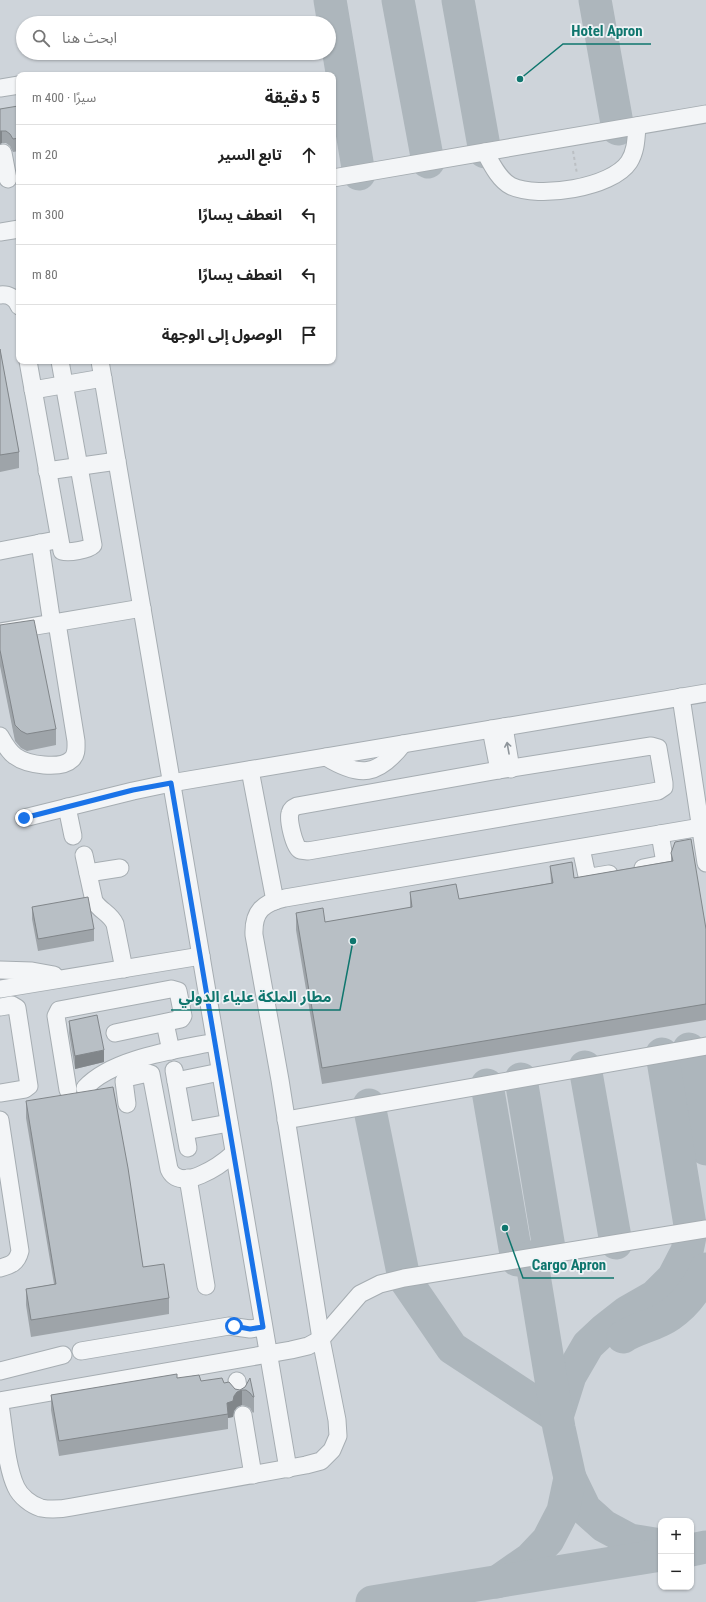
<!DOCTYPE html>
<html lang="ar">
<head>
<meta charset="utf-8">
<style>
  body { margin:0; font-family:"Roboto Condensed","Noto Sans Arabic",sans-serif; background:#f6f6f6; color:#222; direction:rtl }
  .controls { position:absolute; right:12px; bottom:12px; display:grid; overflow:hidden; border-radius:8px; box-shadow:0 1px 3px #0004 }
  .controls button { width:36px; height:36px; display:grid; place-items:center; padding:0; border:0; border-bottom:1px solid #e0e0e0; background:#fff; color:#222; font:20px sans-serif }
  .stop { position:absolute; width:12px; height:12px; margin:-9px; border:3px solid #1a73e8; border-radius:50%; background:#fff }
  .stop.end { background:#1a73e8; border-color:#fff; box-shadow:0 1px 4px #0008 }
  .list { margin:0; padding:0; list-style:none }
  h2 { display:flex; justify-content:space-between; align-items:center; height:52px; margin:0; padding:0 16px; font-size:17px }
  h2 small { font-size:13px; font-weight:400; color:#767676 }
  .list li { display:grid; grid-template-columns:26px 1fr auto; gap:12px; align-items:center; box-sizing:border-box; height:60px; padding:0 16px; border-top:1px solid #e0e0e0 }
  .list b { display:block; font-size:15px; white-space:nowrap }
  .list em { font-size:13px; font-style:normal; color:#767676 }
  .icon { flex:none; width:22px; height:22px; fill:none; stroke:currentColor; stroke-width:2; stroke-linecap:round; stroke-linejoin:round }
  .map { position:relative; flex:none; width:706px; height:1602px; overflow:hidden; direction:ltr }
  .search { position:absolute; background:#fff; box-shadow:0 1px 3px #0004; left:16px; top:16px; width:320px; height:44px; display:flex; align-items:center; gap:10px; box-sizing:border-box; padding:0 14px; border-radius:22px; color:#767676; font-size:15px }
  .panel { position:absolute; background:#fff; box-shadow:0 1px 3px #0004; left:16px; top:72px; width:320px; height:292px; border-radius:8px; direction:rtl }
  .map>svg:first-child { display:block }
  .built { fill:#ced4da; fill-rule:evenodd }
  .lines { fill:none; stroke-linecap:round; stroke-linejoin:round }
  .taxiway { stroke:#adb6bc; stroke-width:33 }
  .minor-casing { stroke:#a6adb2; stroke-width:19 }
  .path { stroke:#bbbfc3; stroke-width:2; stroke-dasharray:3 3; stroke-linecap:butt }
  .minor { stroke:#f3f5f7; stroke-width:17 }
  .wall { fill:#9ea4a9 }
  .shaded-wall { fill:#81868a }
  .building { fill:#b8bfc5; stroke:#81868a }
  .oneway { stroke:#8e959b }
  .route { stroke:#1a73e8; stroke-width:5 }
  .leader { fill:none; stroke:#0f766e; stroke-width:1.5 }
  .callout-dot { fill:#0f766e; stroke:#eff3f6; stroke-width:1.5 }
  .callout-label { font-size:15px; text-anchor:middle; font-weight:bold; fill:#0f766e; stroke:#eff3f6; stroke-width:3.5; stroke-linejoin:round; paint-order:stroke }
</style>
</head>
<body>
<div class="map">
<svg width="706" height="1602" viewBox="0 0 706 1602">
  <rect width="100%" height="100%" fill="#e0e5e8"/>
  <!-- built -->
  <path class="built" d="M 0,0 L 706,0 L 706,1602 L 0,1602 ZM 23,23 L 329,23 L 329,53 L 23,53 ZM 19,75 L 333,75 L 333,361 L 19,361 ZM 661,1521 L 691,1521 L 691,1587 L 661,1587 Z"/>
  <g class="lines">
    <!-- taxiway -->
    <g class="taxiway">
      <polyline points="330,0 359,174"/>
      <polyline points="398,0 428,162"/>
      <polyline points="458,0 485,152"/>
      <polyline points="595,0 618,129"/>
      <polyline points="689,1049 706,1149"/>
      <polyline points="585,1067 616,1243"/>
      <polyline points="521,1079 550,1254"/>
      <polyline points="487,1085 517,1260"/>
      <polyline points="369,1105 404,1278 452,1348 557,1417 570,1376 588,1345 604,1330 627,1312 655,1296 673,1278 687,1251 691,1231 662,1054"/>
      <path d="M 623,1337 C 637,1328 656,1325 670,1315 C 686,1304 698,1287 706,1269"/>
      <polyline points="570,1478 585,1509 604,1526 630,1540 661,1545"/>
      <polyline points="691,1550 706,1547"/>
      <polyline points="497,1582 530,1559 548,1540 563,1511 570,1478 559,1428 531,1257"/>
      <polyline points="372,1602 661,1555"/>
    </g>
    <defs>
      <g id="minor">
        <polyline points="0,88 19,85"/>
        <path d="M 485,152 C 491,163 499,180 511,186 C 538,199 612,188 629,162 C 636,151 636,139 637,126"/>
        <polyline points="3,153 8,179"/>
        <polyline points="333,178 706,114"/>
        <polyline points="0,232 19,229"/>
        <path d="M 0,295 C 8,294 16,298 19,306"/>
        <path d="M 28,361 L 60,540 L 62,551 C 69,553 88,550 93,545 L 60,361"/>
        <polyline points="100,361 288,1469"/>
        <polyline points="33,390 103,378"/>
        <polyline points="47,471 117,461"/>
        <polyline points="40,543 52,624"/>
        <polyline points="0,551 51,541"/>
        <polyline points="0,632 142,608"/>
        <polyline points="681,697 706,863"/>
        <polyline points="504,727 511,769"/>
        <polyline points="491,729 499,770"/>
        <path d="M 0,736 C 4,743 8,751 15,756 C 27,765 61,770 72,759 C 77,754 76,748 76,741 L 57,623"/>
        <path d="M 651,746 L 658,748 L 664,783 L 664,787 L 658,791 L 308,851 L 300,850 C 294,847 288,820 290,813 C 291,809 293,808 297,806 L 499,770 Z"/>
        <path d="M 326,757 C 360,778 378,776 403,744"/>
        <polyline points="250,770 275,901"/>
        <polyline points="67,807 73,836"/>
        <polyline points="24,818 133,791 171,783 706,693"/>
        <polyline points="581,848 587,876 591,877 609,874"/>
        <path d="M 84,855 L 94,901 C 100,911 110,913 115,924 L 124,969"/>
        <polyline points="643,868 663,864 665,863 660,834"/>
        <polyline points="88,873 120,868"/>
        <polyline points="0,970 32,971 54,975"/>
        <polyline points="0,989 201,956"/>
        <polyline points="0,1007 12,1005 17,1008 29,1086 25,1089 0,1093"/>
        <polyline points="165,1023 171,1051"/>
        <polyline points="174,1070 188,1148"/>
        <polyline points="176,1081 220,1072"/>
        <path d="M 85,1088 C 112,1058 176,1050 215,1042"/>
        <polyline points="68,1090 56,1016 59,1010 171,989 178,991 183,1016 181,1019 115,1033"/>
        <path d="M 127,1104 L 124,1081 L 126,1078 L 148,1073 L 151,1074 L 169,1169 C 180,1194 221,1165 234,1153"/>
        <path d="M 0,1120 L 20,1251 C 17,1263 11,1265 0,1268"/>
        <polyline points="286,1120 706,1046"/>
        <polyline points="185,1131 229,1123"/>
        <polyline points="188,1178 206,1286"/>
        <polyline points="81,1351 229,1326 250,1329 263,1327"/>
        <polyline points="0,1371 63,1355"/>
        <polyline points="237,1381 239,1395"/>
        <polyline points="0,1401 291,1350 308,1346 321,1339 360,1294 380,1284 404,1278 706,1229"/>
        <path d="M 0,1405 C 4,1428 6,1466 16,1487 C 20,1496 31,1505 41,1508 C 52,1510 62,1509 72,1507 L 306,1465 L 321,1461 L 332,1450 L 338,1436 L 337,1420 L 321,1339 L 280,1080 L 254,935 C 253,911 263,903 285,898 L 701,827"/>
        <polyline points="243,1415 253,1475"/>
      </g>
    </defs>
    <!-- minor casing -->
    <use href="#minor" class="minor-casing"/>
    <!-- path -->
    <polyline class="path" points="573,151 577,174"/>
    <!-- minor -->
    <use href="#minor" class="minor"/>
  </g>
  <!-- wall -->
  <g class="wall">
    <polygon points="0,109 19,113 19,151 13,152 10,146 6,143 2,143 0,144"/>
    <polygon points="0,349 19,452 19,468 0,472"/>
    <polygon points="0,625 56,729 56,745 27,751 21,748 15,741 0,666"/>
    <polygon points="671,853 706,929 706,1020 322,1084 296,930 296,913 325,922 410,908 410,892 459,899 551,883 550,866 574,878 671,861"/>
    <polygon points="32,907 94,929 94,941 38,951 32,919"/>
    <polygon points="69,1021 104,1062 75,1069 69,1033"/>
    <polygon points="26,1101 143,1267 169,1298 169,1314 31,1337 26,1305 26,1289 54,1284 26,1118"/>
    <polygon points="177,1378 201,1381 224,1383 235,1389 240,1390 245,1387 254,1397 254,1412 253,1413 250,1408 246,1406 242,1405 237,1407 234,1411 233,1417 228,1418 228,1429 59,1456 51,1410 51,1395"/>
  </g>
  <!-- shaded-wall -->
  <g class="shaded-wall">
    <polygon points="0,131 2,131 2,143 0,144"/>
    <polygon points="104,1050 104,1062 75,1069 75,1056"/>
    <polygon points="242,1390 242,1405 237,1407 234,1411 233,1417 228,1418 227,1403 234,1396 237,1392"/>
  </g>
  <!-- building -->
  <g class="building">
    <polygon points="18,106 19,113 19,138 13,139 10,134 6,131 0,131 0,109"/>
    <polygon points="0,349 19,452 0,455"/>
    <polygon points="34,620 56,729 27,734 21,731 15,725 0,650 0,625"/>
    <polygon points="691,839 706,929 706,1004 322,1068 296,913 323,908 325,922 412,907 410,892 456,884 459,899 553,883 550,866 572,862 574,878 673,861 671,853 675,842"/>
    <polygon points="88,897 94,929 38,939 32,907"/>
    <polygon points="97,1015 104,1050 75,1056 69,1021"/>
    <polygon points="113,1087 128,1168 143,1267 164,1264 169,1298 31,1320 26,1289 56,1284 26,1101"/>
    <polygon points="177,1374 177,1378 199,1375 201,1381 222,1378 224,1383 229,1382 235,1389 240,1390 245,1387 250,1378 254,1397 253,1397 250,1393 246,1390 242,1390 237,1392 234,1396 233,1401 227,1403 228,1414 59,1441 51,1395"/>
  </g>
  <!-- one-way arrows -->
  <defs><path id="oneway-shaft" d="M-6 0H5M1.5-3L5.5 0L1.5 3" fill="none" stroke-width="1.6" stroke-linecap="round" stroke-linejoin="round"/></defs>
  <use class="oneway" href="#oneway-shaft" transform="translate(508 748) rotate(-100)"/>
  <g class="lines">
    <!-- route -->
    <polyline class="route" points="24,818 133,790 171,783 263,1327 250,1329 234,1326"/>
  </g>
  <!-- callouts -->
  <path class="leader" d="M520 79L563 44H651M353 941L340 1010H171M505 1228L523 1278H614"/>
  <g class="callout-dot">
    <circle cx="520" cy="79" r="4"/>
    <circle cx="353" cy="941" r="4"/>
    <circle cx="505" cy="1228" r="4"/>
  </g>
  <g class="callout-label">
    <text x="607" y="36">Hotel Apron</text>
    <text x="255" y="1002">مطار الملكة علياء الدولي</text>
    <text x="569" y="1270">Cargo Apron</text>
  </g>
</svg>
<div class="controls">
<button>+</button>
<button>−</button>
</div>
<div class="stop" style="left:234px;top:1326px"></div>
<div class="stop end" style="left:24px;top:818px"></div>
<div class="search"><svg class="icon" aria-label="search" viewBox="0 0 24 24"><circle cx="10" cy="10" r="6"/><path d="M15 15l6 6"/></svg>ابحث هنا</div>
<section class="panel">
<h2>5 دقيقة<small>سيرًا · 400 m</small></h2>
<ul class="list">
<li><svg class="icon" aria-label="ahead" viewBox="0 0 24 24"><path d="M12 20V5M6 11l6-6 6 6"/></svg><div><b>تابع السير</b></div><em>20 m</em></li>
<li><svg class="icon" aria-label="left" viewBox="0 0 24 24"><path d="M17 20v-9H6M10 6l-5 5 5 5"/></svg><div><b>انعطف يسارًا</b></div><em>300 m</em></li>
<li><svg class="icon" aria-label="left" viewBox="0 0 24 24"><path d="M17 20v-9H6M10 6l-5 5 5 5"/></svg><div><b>انعطف يسارًا</b></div><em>80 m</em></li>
<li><svg class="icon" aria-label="arrive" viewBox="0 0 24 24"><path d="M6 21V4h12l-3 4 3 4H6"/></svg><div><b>الوصول إلى الوجهة</b></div></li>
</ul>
</section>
</div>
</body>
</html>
